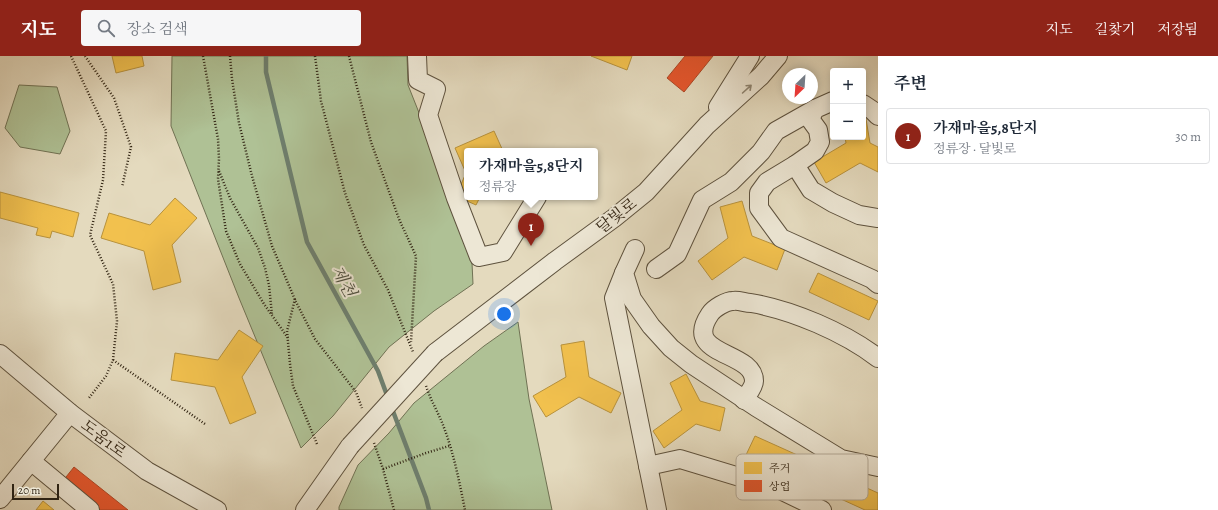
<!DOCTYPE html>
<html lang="ko">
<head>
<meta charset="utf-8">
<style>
  body { margin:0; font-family:Alegreya,"Noto Serif KR",serif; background:#f6f6f7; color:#1f2937 }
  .controls { position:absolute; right:12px; top:12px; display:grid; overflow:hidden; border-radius:4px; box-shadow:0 2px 10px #0003 }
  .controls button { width:36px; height:36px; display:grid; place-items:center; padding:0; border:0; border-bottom:1px solid #e0e1e3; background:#fff; color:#1f2937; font:20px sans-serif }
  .compass { position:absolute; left:782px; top:12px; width:36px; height:36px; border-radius:50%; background:#fff; box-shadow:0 2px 10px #0003; rotate:205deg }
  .scale { position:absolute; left:12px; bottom:10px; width:47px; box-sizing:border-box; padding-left:4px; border:2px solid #312413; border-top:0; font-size:11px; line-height:14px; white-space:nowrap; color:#312413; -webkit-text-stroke:3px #ede7d5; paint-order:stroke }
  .you { position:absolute; left:504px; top:258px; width:14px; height:14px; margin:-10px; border:3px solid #fff; border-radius:50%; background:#1a73e8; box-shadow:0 0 0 6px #1a73e833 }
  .badge { display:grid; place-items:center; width:26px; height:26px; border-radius:50%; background:#8f2418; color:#fff; font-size:13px; font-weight:700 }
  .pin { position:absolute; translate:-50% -33px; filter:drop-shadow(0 1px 2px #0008) }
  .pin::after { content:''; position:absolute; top:21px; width:14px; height:12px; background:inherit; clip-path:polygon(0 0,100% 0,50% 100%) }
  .popup { position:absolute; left:464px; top:92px; width:134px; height:52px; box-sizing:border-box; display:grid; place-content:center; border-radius:4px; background:#fff; filter:drop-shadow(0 1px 3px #0005); font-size:13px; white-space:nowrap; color:#747a83 }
  .popup b { font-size:15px; color:#1f2937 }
  .popup::after { content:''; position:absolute; left:50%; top:100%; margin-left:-8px; border:8px solid transparent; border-top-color:#fff }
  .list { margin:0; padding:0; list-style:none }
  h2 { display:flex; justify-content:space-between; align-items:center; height:52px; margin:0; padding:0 16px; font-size:17px }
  h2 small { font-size:13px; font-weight:400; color:#747a83 }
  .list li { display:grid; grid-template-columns:26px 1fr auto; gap:12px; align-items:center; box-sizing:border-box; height:56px; margin:0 8px 8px; padding:0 8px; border:1px solid #e0e1e3; border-radius:4px }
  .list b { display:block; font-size:15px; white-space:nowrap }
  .list p { margin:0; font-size:13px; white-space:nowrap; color:#747a83 }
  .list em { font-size:13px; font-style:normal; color:#747a83 }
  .icon { flex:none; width:22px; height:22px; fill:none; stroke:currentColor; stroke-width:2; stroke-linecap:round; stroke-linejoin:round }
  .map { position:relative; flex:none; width:878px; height:454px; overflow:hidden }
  header { display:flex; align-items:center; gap:24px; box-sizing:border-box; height:56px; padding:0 20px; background:#8f2418; color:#fff }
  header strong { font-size:19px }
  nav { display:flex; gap:22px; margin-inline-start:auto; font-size:14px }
  .search { width:280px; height:36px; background:#f6f6f7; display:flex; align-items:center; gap:10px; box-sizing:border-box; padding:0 14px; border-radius:4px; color:#747a83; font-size:15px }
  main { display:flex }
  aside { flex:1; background:#fff }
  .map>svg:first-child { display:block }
  .green { fill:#afc195; stroke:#707254 }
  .homes { fill:#f2c14e; stroke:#b8923c }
  .shops { fill:#e4572e; stroke:#ae4826 }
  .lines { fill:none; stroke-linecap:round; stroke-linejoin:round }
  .stream { stroke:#6e7f6e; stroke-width:4.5 }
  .minor-casing { stroke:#5e523e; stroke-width:20 }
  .path { stroke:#312413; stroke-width:2.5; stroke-dasharray:1 2; stroke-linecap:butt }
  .minor { stroke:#ede7d5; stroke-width:18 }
  .minor-bridge-casing { stroke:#5e523e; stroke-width:20; stroke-linecap:butt }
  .minor-bridge { stroke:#ede7d5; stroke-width:18 }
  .oneway { stroke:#8f8674 }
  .labels { text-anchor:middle; stroke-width:4; stroke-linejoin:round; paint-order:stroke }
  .street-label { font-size:16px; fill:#312413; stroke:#ede7d5 }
  .water-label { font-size:17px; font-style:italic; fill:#505141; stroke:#ede7d5 }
  .key { fill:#ede7d5; stroke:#b5ac9b; stroke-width:1 }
  .key-label { font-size:11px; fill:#312413 }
</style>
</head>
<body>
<header>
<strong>지도</strong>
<div class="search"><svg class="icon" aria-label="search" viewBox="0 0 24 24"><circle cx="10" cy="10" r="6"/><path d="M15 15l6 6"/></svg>장소 검색</div>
<nav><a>지도</a><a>길찾기</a><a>저장됨</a></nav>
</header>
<main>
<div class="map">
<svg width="878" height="454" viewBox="0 0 878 454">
  <rect width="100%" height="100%" fill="#e4dabe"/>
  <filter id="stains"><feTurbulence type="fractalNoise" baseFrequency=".005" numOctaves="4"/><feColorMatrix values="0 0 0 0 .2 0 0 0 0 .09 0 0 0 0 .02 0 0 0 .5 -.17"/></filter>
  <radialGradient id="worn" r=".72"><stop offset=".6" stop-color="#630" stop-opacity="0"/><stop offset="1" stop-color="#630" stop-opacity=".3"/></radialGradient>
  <!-- green -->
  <g class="green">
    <polygon points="172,0 407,0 408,29 452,140 472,207 473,228 434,255 389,291 333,360 301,392 239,242 171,70"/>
    <polygon points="19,29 57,31 70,75 60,98 20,91 5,72"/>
    <polygon points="518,266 529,343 552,454 339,454 339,451 358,409 389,377 414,347 484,290"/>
  </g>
  <!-- homes -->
  <g class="homes">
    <polygon points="112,0 142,0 144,10 116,17"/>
    <polygon points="591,0 632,0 627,14"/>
    <polygon points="864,51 870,87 878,91 878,116 860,107 826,127 814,106 846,87 845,81 863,81 863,52"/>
    <polygon points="494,75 503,95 467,95 467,141 480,141 476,149 456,140 466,117 455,92"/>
    <polygon points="0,136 79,157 73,181 52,175 50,182 36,179 38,172 0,162"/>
    <polygon points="175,142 197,162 172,189 181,226 153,234 144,195 101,182 109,157 150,169"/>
    <polygon points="742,145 752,180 785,193 777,214 744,201 712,224 698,205 728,182 720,151"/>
    <polygon points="818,217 878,245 869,264 809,236"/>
    <polygon points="239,274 263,290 242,321 256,357 230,368 215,331 171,324 175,297 218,304"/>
    <polygon points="584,285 589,321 621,337 611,357 579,341 546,361 533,340 566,321 561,289"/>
    <polygon points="686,318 700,345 725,352 720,375 696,368 664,392 653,375 682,354 670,327"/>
    <polygon points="755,380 815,407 806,426 746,399"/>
    <polygon points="827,414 878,437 878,454 865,454 819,433"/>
    <polygon points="43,445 54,454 36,454"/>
  </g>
  <!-- shops -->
  <g class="shops">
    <polygon points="685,0 713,0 684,36 667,22"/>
    <polygon points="74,411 128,454 96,454 62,426"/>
  </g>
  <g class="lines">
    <!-- stream -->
    <g class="stream">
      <polyline points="266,0 266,16 307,186 378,315 388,342"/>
      <polyline points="391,350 426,442 429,454"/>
    </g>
    <defs>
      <g id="minor">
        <polyline points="417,0 418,24 436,33 428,59 456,142 479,201 503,196 537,141"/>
        <polyline points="833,45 815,53 810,63 818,74 820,86 815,95 795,109 767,126 759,137 759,152 781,182 872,223 878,228"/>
        <polyline points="863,48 872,54 878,60"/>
        <polyline points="718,51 750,0"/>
        <polyline points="795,109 811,134 833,147 859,159 878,162"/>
        <polyline points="635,193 624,217 632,243 651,270 671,292 691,308 756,351 841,403 878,411"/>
        <polyline points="656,213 677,198 702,144 731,126 761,96 776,75 815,53"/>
        <polyline points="624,217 614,242 657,454"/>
        <polyline points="435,297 555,205 614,162 646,136 707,69 761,20 778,0"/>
        <polyline points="0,298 70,357 147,415 217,454"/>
        <path d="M 744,344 C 747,339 754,331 754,325 C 754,294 681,301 710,258 C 714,252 726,245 733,245 C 739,244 745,247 751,247 C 792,254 844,276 878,302"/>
        <polyline points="31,405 90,454"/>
        <polyline points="648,410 680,403 776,432 822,454"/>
        <polyline points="0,443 70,357"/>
        <polyline points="305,454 350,390"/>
      </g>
    </defs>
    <!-- minor casing -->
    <use href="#minor" class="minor-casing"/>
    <!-- path -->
    <g class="path">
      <polyline points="71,0 106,75 103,124 90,179 113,228 117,265 113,304 106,320 89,342"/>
      <polyline points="85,0 114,42 131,91 122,131"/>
      <polyline points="203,0 218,83 219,103 218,123 226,175 240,208 264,248 288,282"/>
      <polyline points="230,0 232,23 239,67 252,120 272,190 296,246 315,283 356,336 362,352"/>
      <polyline points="315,0 321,45 345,137 364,189 388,234 413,296"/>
      <polyline points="349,0 371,86 399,163 416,200 411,286"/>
      <polyline points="219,115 230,142 258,192 265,212 269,229 272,259"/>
      <polyline points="295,243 287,275 290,308 293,330 317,388"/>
      <polyline points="113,304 205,368"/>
      <path d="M 426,330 C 430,342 436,353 441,364 C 453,393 459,424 465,454"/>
      <polyline points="374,387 383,413 394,454"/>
      <polyline points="383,413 426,397 449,390"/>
    </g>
    <!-- minor -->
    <use href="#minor" class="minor"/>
    <defs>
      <polyline id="minor-bridge" points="350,390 435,297"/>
    </defs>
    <!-- minor-bridge casing -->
    <use href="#minor-bridge" class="minor-bridge-casing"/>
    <!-- minor-bridge -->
    <use href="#minor-bridge" class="minor-bridge"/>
  </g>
  <!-- one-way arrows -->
  <defs><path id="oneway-shaft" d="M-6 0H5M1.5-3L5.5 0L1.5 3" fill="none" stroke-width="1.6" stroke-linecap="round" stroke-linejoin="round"/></defs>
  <use class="oneway" href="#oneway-shaft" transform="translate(747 33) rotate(-42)"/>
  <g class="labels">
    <!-- street labels -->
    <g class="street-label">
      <text transform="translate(616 159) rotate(-38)" y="6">달빛로</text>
      <text transform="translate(104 382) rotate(37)" y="6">도움1로</text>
    </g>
    <!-- water labels -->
    <g class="water-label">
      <text transform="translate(344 225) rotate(61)" y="6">제천</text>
    </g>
  </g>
  <!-- legend -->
  <rect x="736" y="398" width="132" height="46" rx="6" class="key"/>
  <rect x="744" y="406" width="18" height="12" fill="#f2c14e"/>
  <rect x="744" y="424" width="18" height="12" fill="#e4572e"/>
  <g class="key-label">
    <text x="769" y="416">주거</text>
    <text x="769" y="434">상업</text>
  </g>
  <rect width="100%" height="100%" filter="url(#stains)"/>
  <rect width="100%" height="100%" fill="url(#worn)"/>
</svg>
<div class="controls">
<button>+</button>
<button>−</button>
</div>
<svg class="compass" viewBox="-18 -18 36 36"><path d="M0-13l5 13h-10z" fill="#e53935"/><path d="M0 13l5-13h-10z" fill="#747a83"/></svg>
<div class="scale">20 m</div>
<div class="you"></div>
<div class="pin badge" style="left:531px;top:190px">1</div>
<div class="popup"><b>가재마을5,8단지</b>정류장</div>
</div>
<aside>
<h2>주변<small></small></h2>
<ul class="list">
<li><span class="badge">1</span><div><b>가재마을5,8단지</b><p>정류장 · 달빛로</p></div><em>30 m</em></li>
</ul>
</aside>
</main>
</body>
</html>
